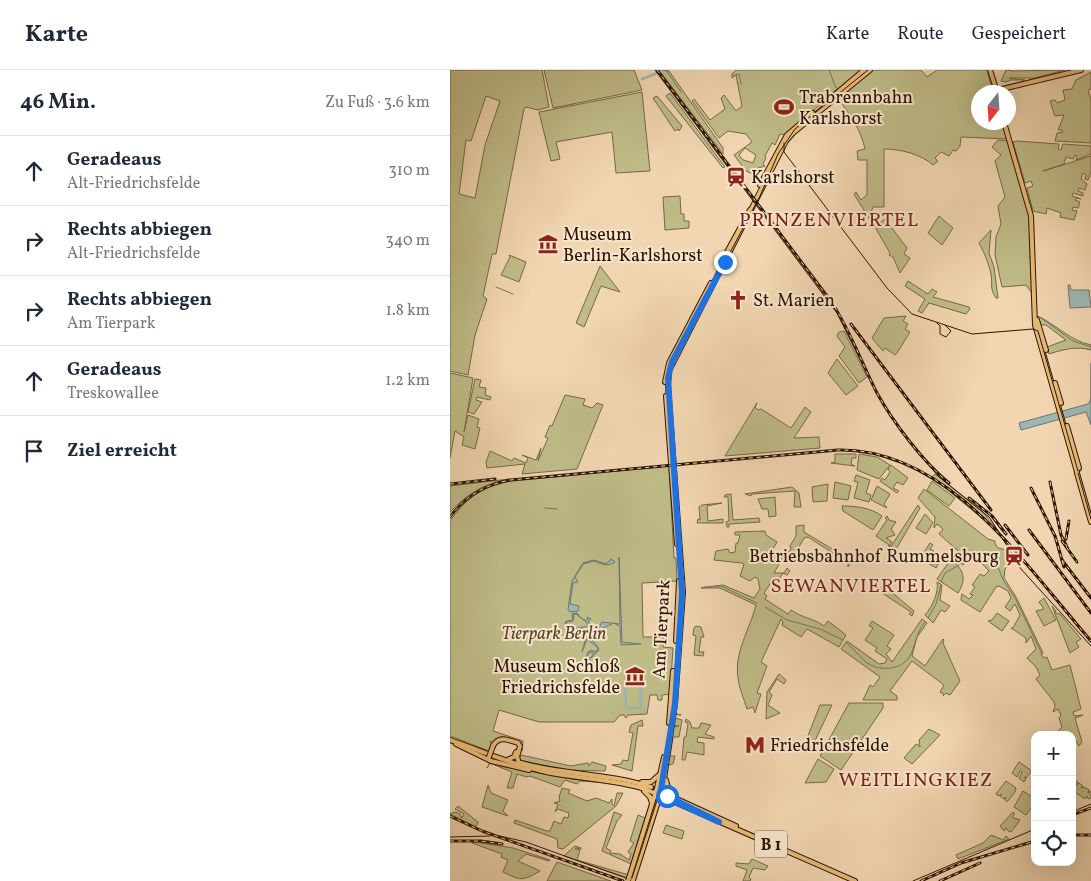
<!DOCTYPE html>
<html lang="de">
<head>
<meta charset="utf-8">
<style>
  body { margin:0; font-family:Vollkorn,serif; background:#f2f2f3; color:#1f2937 }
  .controls { position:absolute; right:15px; bottom:15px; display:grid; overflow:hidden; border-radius:10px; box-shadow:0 5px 20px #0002 }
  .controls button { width:45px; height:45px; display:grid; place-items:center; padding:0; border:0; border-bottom:1px solid #e0e1e3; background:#fff; color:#1f2937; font:25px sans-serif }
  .compass { position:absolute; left:521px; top:15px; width:45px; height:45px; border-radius:50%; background:#fff; box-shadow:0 5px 20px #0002; rotate:197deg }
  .stop { position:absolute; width:15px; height:15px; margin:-11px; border:4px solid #1a73e8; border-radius:50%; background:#fff }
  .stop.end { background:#1a73e8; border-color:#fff; box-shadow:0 1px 5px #0008 }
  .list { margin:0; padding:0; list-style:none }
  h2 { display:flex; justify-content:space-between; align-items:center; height:65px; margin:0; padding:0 20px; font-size:21px }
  h2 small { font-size:16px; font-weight:400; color:#747a83 }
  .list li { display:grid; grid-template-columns:32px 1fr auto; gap:15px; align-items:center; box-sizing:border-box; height:70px; padding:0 20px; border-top:1px solid #e0e1e3 }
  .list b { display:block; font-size:19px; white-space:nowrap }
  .list p { margin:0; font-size:16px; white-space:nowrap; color:#747a83 }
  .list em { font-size:16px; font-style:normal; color:#747a83 }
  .icon { flex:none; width:28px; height:28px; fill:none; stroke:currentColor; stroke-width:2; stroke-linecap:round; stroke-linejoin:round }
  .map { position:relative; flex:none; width:641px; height:811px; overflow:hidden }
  header { display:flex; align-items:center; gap:30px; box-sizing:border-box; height:70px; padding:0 25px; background:#fff; border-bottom:1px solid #e0e1e3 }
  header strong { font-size:24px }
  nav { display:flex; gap:28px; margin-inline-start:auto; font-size:18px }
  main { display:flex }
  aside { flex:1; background:#fff }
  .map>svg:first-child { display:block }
  .green { fill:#bfbc88; stroke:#766846; fill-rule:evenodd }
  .water { fill:#9cb7b3; stroke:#70766d }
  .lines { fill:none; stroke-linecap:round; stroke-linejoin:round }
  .stream { stroke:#70766d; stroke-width:1 }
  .canal { stroke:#9cb7b3; stroke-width:2.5 }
  .major-tunnel { stroke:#caaf8e; stroke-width:4; stroke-dasharray:4 2; stroke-linecap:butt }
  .major-casing { stroke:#2e1404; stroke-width:6 }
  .major { stroke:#e8bb78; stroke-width:4 }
  .tram { stroke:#2e1404; stroke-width:1 }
  .rail-casing { stroke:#2e1404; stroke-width:3 }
  .rail { stroke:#f6e4cc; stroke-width:1; stroke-dasharray:4; stroke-linecap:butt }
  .major-bridge-casing { stroke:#2e1404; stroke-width:6; stroke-linecap:butt }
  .major-bridge { stroke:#e8bb78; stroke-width:4 }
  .route { stroke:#1a73e8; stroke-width:6 }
  .labels { text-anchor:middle; stroke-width:4; stroke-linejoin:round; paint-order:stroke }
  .shield { fill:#f6e4cc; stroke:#6a5240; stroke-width:1 }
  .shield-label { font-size:16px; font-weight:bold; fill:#2e1404 }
  .poi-label { font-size:18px; fill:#2e1404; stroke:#f6e4cc; text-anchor:start }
  .street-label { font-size:18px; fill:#2e1404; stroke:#f6e4cc }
  .park-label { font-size:18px; font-style:italic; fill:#5a462c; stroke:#f6e4cc }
  .quarter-label { font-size:20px; letter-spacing:1px; fill:#7a1f14; stroke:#f6e4cc }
</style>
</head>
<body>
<header>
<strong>Karte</strong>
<nav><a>Karte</a><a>Route</a><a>Gespeichert</a></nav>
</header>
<main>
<aside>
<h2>46 Min.<small>Zu Fuß · 3.6 km</small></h2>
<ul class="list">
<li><svg class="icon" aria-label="ahead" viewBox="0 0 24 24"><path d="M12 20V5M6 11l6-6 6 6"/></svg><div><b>Geradeaus</b><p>Alt-Friedrichsfelde</p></div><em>310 m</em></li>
<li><svg class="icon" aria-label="right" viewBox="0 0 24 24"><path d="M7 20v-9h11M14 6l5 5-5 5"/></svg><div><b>Rechts abbiegen</b><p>Alt-Friedrichsfelde</p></div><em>340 m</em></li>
<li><svg class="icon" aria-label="right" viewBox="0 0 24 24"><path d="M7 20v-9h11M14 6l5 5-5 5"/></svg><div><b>Rechts abbiegen</b><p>Am Tierpark</p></div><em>1.8 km</em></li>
<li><svg class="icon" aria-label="ahead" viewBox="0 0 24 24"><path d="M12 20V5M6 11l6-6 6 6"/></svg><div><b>Geradeaus</b><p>Treskowallee</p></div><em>1.2 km</em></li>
<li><svg class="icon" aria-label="arrive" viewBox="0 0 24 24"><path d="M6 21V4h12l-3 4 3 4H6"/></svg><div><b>Ziel erreicht</b></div></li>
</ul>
</aside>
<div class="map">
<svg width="641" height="811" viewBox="0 0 641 811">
  <rect width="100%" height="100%" fill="#f1d6b1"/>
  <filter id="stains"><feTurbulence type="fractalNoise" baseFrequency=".004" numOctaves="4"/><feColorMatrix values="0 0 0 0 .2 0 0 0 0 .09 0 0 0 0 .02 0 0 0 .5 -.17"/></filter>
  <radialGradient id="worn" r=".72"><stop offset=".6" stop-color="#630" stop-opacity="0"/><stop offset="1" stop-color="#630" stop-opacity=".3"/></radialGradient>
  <!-- green -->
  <g class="green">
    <path d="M 0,0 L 92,0 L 99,37 L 88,40 L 76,37 L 74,39 L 46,184 L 42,184 L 33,226 L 37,229 L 25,265 L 18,305 L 0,301 ZM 36,26 L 50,31 L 35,75 L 25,128 L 9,124 L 16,70 L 21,71 Z"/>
    <polygon points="94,0 184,0 192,20 103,38"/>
    <polygon points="209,0 219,1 273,78 273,84"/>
    <path d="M 286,0 L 412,0 L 373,30 L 372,33 L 335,65 L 330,64 L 325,75 L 322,73 L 315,86 L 316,88 L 313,94 L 315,96 L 308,98 L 308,106 L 296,101 L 284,85 L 302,72 L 296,64 L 278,61 L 269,68 L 242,31 L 244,29 L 260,50 L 275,39 L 271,28 L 274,25 L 286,41 L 292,36 L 286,5 L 282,8 L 282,4 ZM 295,78 L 306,85 L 303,93 L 293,90 L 289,85 Z"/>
    <path d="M 422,0 L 471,0 L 477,7 L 487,0 L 537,0 L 543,22 L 528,22 L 528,52 L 552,53 L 557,69 L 511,67 L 510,76 L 506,81 L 503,80 L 499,86 L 491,82 L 485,88 L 488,91 L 483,95 C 471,84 450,79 434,79 L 434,137 L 423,137 L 420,145 L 425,154 L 423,155 L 404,124 L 406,122 L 411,130 L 417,125 L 417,90 L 408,90 L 407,81 L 415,79 C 411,60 401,46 389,30 L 379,36 Z"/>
    <polygon points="556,0 562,1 615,0 585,8 559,8 575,10 561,10 556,12 551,11"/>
    <polygon points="641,2 641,19 638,20 641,30 641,73 605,71 607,63 613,62 612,60 608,60 614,45 605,46 600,31 605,30 607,33 615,30 613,20 622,19 626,10"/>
    <polygon points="192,22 200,101 166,103 162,62 106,72 110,89 101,91 89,42"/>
    <polygon points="220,23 275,97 273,98 216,26"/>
    <polygon points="207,26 232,56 229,61 228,59 225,61 203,28"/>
    <polygon points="548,70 558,71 580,145 581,188 579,187 582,191 582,223 576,215 552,217 545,185 546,167 551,154 548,136 555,127 545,91 551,85 542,77"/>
    <polygon points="567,71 609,74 608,79 611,80 613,74 641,76 641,84 626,90 627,86 625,85 623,89 616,87 614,94 593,101 641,86 641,102 638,110 635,109 636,105 633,103 631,109 637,114 635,120 629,118 628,121 633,123 633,126 623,123 622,126 631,129 626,128 625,130 630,132 628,138 623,137 622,140 627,141 624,150 610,147 611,143 597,138 596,144 583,141 577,118 583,116 581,111 575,113 563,72"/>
    <polygon points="230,126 231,144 234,144 234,151 239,151 239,158 215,160 213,127"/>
    <polygon points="489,146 503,158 492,175 478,163"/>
    <polygon points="435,149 457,178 454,184 460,188 450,203 443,187 439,185 440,183 425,157"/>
    <path d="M 541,160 L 539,183 L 544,197 L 548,228 L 546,228 C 539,217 543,215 541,204 C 539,194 534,182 529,173 Z"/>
    <polygon points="59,185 76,192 69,212 51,205 60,187"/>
    <polygon points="150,196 170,222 151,216 134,257 126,253"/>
    <polygon points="458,211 478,224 482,219 487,222 483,227 519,237 520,239 516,244 479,233 472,243 468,241 475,229 455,216"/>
    <polygon points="456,246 453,251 458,254 455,259 460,262 447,283 445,285 435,278 433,281 422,268 434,248"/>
    <path d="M 588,246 C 606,255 621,271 641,275 L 641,280 C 626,276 615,279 599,284 L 597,277 L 616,270 L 596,255 L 590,255 Z"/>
    <polygon points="394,261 417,307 409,313 389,286 395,277 387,266 389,262"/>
    <polygon points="387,289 408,316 396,325 378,303"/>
    <polygon points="0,303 23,308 14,362 18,345 29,349 27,357 30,358 25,379 12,375 14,367 5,361 0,388"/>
    <polygon points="25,309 31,310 29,317 36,318 35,325 41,327 40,330 27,327 26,330 32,332 24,344 18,342"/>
    <polygon points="115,325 135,329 133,335 142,338 147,333 153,335 127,399 72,404 75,394 37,398 36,392 40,381 62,391 64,388 76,393 78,388 72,385 86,390 91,378 88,391 98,368 95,367 100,355 102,356"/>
    <polygon points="307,333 305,337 308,340 311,339 341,358 355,337 361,342 344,368 369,367 370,378 275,386"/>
    <polygon points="385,384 406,384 406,388 402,388 401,394 405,396 381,393 385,392"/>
    <polygon points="409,384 427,387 440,395 429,409 407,400"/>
    <polygon points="441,395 458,408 453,415 447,412 443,418 449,421 447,423 430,411 432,408 435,410 440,402 438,399"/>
    <path d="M 219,396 L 224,488 L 226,488 L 227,511 L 192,513 L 193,567 L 214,567 L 213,577 L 223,578 L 220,624 L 212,625 L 212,630 L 208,630 L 207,625 L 200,625 L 197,644 L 178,645 L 176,648 L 174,645 L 170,645 L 164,652 L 89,652 L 49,640 L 43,661 L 73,671 L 72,681 L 70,673 L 54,667 L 43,672 L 40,671 L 41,674 L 39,681 L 0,666 L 0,451 C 14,431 28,419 52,412 Z"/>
    <polygon points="485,404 532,441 550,463 482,407"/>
    <polygon points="406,405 420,410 416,423 421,425 419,432 404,428 408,412 404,411"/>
    <path d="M 59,409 C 34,413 17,424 0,442 L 0,416 Z"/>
    <polygon points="482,411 505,428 499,436 477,420"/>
    <polygon points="385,412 401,416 398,430 383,428"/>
    <polygon points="378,414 377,431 363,432 362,417"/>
    <polygon points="427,416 440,424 434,434 437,438 421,430"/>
    <polygon points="342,417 349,423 351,437 344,437 345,421 302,424 301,426 295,424"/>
    <polygon points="474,419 538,469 545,471 545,474 548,478 556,480 562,491 555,499 554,508 566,527 593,583 591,585 595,588 597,587 602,600 620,595 631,639 623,642 624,646 633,645 625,648 632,672 629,676 626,671 622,672 622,665 606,663 612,657 609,648 611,645 608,639 603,642 605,636 604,632 586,609 590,605 586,597 577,588 586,579 581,566 576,573 576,568 561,558 563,558 570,545 565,534 560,541 555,537 561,528 558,521 549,516 546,517 530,542 511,530 512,524 519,529 523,525 520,524 525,517 522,515 530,504 534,506 539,501 525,486 519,488 513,495 509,492 515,487 489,464 493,459 487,454 484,458 485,447 468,428"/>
    <polygon points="281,424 283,450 309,448 310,452 279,454 279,457 277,457 276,452 279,451 278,427 274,427 275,425"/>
    <polygon points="325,427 326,446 319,447 318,439 312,439 308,429"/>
    <polygon points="272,433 257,436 258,451 273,449 273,453 247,453 248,449 250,450 249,437 252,435"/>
    <polygon points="468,435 470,438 445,481 440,478"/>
    <path d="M 392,436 C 407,436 421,438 432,446 L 423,460 L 393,441 Z"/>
    <polygon points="475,444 483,453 476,464 466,458"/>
    <polygon points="437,446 439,450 446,452 441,459 445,465 436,468 442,472 439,477 439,475 426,466 437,450 435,448"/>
    <path d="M 354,455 L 354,462 L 402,491 L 398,497 L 398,493 L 358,467 L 354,468 L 342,489 L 334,485 L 324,503 L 334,503 L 337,498 L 340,501 L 337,505 L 333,503 L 326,514 L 322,511 L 314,523 L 317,526 L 315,529 L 338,544 L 341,540 C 352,548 363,548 374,556 L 378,551 L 396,565 L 389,577 L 357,559 L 351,567 L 332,555 L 333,552 L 331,549 L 311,592 L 317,596 L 307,623 L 311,624 L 305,643 L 303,637 L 297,639 C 294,629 289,618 288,608 C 284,582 300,559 306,535 L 270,518 L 251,518 L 273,515 L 304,528 L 310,519 L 308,509 L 305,507 L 300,511 L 290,506 L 294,494 L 292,493 L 264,490 L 266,481 L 278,479 L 280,483 L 285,482 L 286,473 L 288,473 L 290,465 L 285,465 L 285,462 L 315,461 L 316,465 L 327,472 L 319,485 L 329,491 L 336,481 L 339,482 L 341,479 L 340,476 L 346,466 L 346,456 Z"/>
    <polygon points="480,473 483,475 480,479 484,481 480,486 489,492 486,498 470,488"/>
    <path d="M 501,489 C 512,499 518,507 508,523 L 487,509 Z"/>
    <path d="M 487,512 L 492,515 L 490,530 L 500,536 L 495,542 L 491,540 L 483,553 L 475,545 C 483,536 489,521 487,512 Z"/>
    <polygon points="433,515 464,541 462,546 459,544 461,542 429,521"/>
    <polygon points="594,528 606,550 594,556 586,541 594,539 589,532"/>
    <polygon points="602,536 606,541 605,543 610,544 631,569 626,572 629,577 620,583"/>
    <polygon points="547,543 559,551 552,561 538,551 542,550"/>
    <polygon points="472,549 477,553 467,567 462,586 475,596 493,569 494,570 493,573 510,611 500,625 496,623 493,626 494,624 490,622 494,615 462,591 440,621 447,626 447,630 413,630 420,615 423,617 430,607 391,579 397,571 429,594 435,593 437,589 425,581 427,578 415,570 423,558 419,556 422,551 444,565 437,576 441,579 436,584 442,592"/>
    <polygon points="246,556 251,557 254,567 251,567 249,582 254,582 253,586 244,585 246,566 243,565 244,558"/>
    <polygon points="329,604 336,610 334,614 327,609 319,622 322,625 318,635 330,643 316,649 317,622"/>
    <polygon points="399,633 433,633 433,638 391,700 370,686"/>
    <polygon points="370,635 382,635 361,679 354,676"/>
    <polygon points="225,644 231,645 226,644 225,648 232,650 229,667 223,667 220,686 225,686 223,694 217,695 223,657 229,656 223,655"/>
    <polygon points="236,649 240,652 242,658 249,658 251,653 261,655 255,664 264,667 264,669 248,667 247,672 254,673 254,685 237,682 235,690 232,690 234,667 236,667 238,653 235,652"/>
    <polygon points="192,650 193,656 188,656 182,701 162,695 171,694 173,690 178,691 183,663 179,662 181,655"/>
    <polygon points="479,659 490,665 462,694 454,688 465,675 467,674 470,677 469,670"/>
    <polygon points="71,685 121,696 138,693 139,696 142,692 156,696 155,701 117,700 69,690"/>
    <polygon points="368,689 384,699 376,712 355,713"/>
    <polygon points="569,692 582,701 576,708 574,707 576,709 574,712 569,708 572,702 570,701 567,707 562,703"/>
    <polygon points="40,693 37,698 40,693 54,697 146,712 130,711 127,714 115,710 110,717 80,706 77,707 67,704 63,718 57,718 62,702"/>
    <polygon points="622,708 628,712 626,715 629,713 633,716 631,718 634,717 639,720 638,723 641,721 641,728 638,729 637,726 635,729 622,720"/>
    <polygon points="556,711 566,718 565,722 557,732 555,730 556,727 554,729 550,726 552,724 549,726 546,724"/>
    <polygon points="38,715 41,723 58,730 53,741 58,746 32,737"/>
    <polygon points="112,718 120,720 118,723 137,731 146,728 159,733 162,729 162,734 164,736 167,723 173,723 166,736 113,779 108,778 107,769 64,753 65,750 97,761 100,761 104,751 111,754 114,747 118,748 119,743 108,739 105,742 108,734 104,733 110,731 109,727"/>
    <polygon points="573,721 585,729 585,733 576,745 564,737"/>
    <polygon points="8,736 28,752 26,757 0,744 5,742 10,744 12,748 14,744 5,739"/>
    <polygon points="164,742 172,745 167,751 156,778 161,781 160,783 170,784 179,790 181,784 178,782 184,773 180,771 188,745 195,748 181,794 152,781"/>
    <polygon points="563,742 565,744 562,747 570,750 562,761 559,762 556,758 554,761 550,756"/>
    <polygon points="216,755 234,761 232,769 213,763"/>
    <polygon points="541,765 553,770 556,766 559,769 508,789 506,785 533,773"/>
    <path d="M 25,772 L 63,778 L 100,790 L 99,791 L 76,784 L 68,791 L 90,801 C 73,811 71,811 53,802 L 58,790 L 51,787 L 52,784 L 22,773 Z"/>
    <polygon points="125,776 131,778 131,779 126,778 125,779 130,780 127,790 179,805 178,808 114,786"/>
    <polygon points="302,789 318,796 315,800 303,798 299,807 301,809 300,811 293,811 297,800 286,796 286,793 299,794"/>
    <polygon points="107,792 161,811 97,811"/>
  </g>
  <!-- water -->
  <g class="water">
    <polygon points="618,215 620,215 621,220 639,220 641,237 620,238"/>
    <polygon points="641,293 641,355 636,342 571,360 569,353 638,334 641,329"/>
    <path d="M 169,487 L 172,572 L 191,574 L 171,575 L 170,556 L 164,553 L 153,558 L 153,561 L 143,560 L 139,557 L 134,560 C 137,569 146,571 149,580 L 139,590 L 144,583 L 140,582 L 136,587 L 138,582 L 141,580 L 146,582 L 148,578 L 137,569 L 132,582 L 136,567 L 132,559 L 125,560 L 124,559 L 138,556 L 136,552 L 126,544 L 123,545 L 124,548 L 123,551 L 116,552 L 116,555 L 115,552 L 117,551 L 123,550 L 122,544 L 127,543 L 133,550 L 138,550 L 137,547 L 141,549 L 138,552 L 145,559 L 149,558 L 152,552 L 170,554 Z"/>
    <path d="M 161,489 L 165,492 C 158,497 151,494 144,491 L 133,494 L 125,507 L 128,512 L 123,513 L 120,534 L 129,536 L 128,541 L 120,542 L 118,539 L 122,511 L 133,493 L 144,490 L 156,494 Z"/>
  </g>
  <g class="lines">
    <!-- stream -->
    <g class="stream">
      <polyline points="216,0 231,22"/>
      <polyline points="379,0 386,18"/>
      <polyline points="283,6 289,4 291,14"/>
      <polyline points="46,217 63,224"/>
      <polyline points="591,248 623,271 641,277"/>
      <polyline points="95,438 107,439"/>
      <polyline points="511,493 527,484 549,499 553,510 565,528 592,584"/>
      <polyline points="491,512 495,503 509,495"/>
      <polyline points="254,517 271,516 307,533"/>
      <polyline points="315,537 337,550 370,559 393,570"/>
      <polyline points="478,548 486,534 491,515"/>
      <path d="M 396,572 C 403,578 409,586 416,592 C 429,602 453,601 461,584 C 466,572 467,562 475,552"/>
      <polyline points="142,614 148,615 145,619"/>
    </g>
    <!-- canal -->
    <g class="canal">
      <polyline points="210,2 212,1"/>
      <polyline points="192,9 207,3"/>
      <polyline points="175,607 176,638 191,638 190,606"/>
    </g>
    <!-- major-tunnel -->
    <g class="major-tunnel">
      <polyline points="630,401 630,402"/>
      <polyline points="201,717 218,725"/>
    </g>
    <defs>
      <g id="major">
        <polyline points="540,0 547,22"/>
        <polyline points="544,21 631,0"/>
        <polyline points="374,34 414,0"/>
        <polyline points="554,52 581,146 585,255 627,402"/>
        <polyline points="310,115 337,65 363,43"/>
        <polyline points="276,184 300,140"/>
        <polyline points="587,250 596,280"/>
        <polyline points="215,312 219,293 261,213"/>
        <polyline points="605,313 611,333"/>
        <polyline points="216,326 227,474"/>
        <polyline points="617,356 629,398"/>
        <polyline points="627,403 641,452"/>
        <polyline points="226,571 229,511"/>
        <polyline points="219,653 223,601"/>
        <path d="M 0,670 C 32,681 63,695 96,702 C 129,709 163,709 195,719 L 405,811"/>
        <polyline points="6,674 41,691 79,700"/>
        <path d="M 43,676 C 49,665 58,670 68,673 L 70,676 L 67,687 L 69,693"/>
        <polyline points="59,689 64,687 66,682"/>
        <path d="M 71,693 C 114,705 159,703 201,717"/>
        <polyline points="216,710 218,718 226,726"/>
        <polyline points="192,712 201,712 209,705"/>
        <polyline points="194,721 200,727 202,733"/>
        <polyline points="218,725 286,756"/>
        <polyline points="179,808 207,718 214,687"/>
        <polyline points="183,810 213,716 225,634 233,522 218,316 219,301 336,71 343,63 420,0"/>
      </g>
    </defs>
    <!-- major casing -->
    <use href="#major" class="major-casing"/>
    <!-- major -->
    <use href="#major" class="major"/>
    <!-- tram -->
    <g class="tram">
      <polyline points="205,0 387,243 429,328 462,374 488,406 540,448 571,499 641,576"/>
      <polyline points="334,73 334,82 437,218 462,244 522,264 583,259 588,261 628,401"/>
      <polyline points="487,253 490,256 490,264 496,267 501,261 495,255"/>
      <polyline points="628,403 641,449"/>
      <polyline points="622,742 641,734"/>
      <polyline points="50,766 76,772 184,811"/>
      <polyline points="0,767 40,766"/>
      <polyline points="181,811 212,715 224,633 231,520 217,313 219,298 310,126 328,84 345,59 418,0"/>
      <polyline points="463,811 585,759"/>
    </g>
    <defs>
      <g id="rail">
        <path d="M 207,0 L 380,230 C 400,259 411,292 427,323 C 443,352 473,392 499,413"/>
        <polyline points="401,254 541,440"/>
        <polyline points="600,412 611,465 617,477"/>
        <polyline points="0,414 45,409"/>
        <polyline points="581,418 605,466 614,497"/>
        <polyline points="519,428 542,446 556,464"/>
        <path d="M 0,447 C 15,426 35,415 60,410 L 388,380 C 499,378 576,496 641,571"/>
        <polyline points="555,455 578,485"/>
        <polyline points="579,460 641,543"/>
        <polyline points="616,469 619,451"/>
        <polyline points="612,471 627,492"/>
        <polyline points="612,490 641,528"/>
        <polyline points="622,745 641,738"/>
        <polyline points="0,746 32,761 173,811"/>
        <polyline points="622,765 641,765"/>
        <polyline points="0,771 31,771 52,774"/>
        <polyline points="471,811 511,793 585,771"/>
        <polyline points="490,811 530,793"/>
      </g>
    </defs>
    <!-- rail casing -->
    <use href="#rail" class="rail-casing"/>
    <!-- rail -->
    <use href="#rail" class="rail"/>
    <defs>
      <g id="major-bridge">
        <polyline points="39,687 43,676"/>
        <polyline points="178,811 179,808"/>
        <polyline points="183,811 183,810"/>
      </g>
    </defs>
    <!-- major-bridge casing -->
    <use href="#major-bridge" class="major-bridge-casing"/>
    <!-- major-bridge -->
    <use href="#major-bridge" class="major-bridge"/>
  </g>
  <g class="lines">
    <!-- route -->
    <polyline class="route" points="217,726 269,752 210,725 225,634 232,523 218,308 222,292 275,192"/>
  </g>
  <!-- icons -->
  <defs>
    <symbol id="stadium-bare" viewBox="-9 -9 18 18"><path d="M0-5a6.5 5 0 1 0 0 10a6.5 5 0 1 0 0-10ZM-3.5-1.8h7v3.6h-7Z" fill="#8f2418" stroke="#f6e4cc" stroke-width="2.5" paint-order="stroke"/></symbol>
    <symbol id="station-bare" viewBox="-9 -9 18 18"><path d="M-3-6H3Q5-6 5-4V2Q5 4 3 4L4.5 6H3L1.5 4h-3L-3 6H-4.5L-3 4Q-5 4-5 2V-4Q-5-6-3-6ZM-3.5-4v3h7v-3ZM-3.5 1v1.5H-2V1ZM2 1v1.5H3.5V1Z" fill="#8f2418" stroke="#f6e4cc" stroke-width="2.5" paint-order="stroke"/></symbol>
    <symbol id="museum-bare" viewBox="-9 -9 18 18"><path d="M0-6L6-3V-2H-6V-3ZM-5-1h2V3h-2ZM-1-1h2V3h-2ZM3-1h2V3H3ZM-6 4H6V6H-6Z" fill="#8f2418" stroke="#f6e4cc" stroke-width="2.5" paint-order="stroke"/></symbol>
    <symbol id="church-bare" viewBox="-9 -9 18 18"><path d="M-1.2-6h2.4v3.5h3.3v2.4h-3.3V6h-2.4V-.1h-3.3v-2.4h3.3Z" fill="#8f2418" stroke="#f6e4cc" stroke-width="2.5" paint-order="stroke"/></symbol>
    <symbol id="metro-bare" viewBox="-9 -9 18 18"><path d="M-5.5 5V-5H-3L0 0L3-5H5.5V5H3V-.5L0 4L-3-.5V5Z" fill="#8f2418" stroke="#f6e4cc" stroke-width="2.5" paint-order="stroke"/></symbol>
  </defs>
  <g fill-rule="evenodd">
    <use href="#stadium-bare" x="320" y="23" width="28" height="28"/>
    <use href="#station-bare" x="272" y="93" width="28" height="28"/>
    <use href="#museum-bare" x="84" y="160" width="28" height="28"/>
    <use href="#church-bare" x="274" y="216" width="28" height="28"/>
    <use href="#station-bare" x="550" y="472" width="28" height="28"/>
    <use href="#museum-bare" x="171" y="592" width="28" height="28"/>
    <use href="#metro-bare" x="291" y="661" width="28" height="28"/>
  </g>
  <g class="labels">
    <!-- shield labels -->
    <rect class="shield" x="305" y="760.5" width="32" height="27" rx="4"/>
    <g class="shield-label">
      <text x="321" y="780">B 1</text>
    </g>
    <!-- poi labels -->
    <g class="poi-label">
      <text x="349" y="33">Trabrennbahn<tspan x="349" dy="21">Karlshorst</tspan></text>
      <text x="301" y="113">Karlshorst</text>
      <text x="113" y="170">Museum<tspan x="113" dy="21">Berlin-Karlshorst</tspan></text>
      <text x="303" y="236">St. Marien</text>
      <text x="549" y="492" text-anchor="end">Betriebsbahnhof Rummelsburg</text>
      <text x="170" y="602" text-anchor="end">Museum Schloß<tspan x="170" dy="21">Friedrichsfelde</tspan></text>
      <text x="320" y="681">Friedrichsfelde</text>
    </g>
    <!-- street labels -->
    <g class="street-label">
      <text transform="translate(211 559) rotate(-87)" y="6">Am Tierpark</text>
    </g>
    <!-- park labels -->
    <g class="park-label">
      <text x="104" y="569">Tierpark Berlin</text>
    </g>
    <!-- quarter labels -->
    <g class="quarter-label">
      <text x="379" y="156">PRINZENVIERTEL</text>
      <text x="401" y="522">SEWANVIERTEL</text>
      <text x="466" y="716">WEITLINGKIEZ</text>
    </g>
  </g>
  <rect width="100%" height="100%" filter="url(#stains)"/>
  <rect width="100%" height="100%" fill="url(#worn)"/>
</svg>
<div class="controls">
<button>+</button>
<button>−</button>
<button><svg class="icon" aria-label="locate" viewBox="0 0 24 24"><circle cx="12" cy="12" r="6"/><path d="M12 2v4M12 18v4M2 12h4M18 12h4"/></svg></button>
</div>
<svg class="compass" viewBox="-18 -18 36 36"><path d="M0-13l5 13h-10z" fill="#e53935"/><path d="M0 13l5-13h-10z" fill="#747a83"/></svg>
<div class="stop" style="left:217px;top:726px"></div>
<div class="stop end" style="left:275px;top:192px"></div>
</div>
</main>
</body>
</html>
